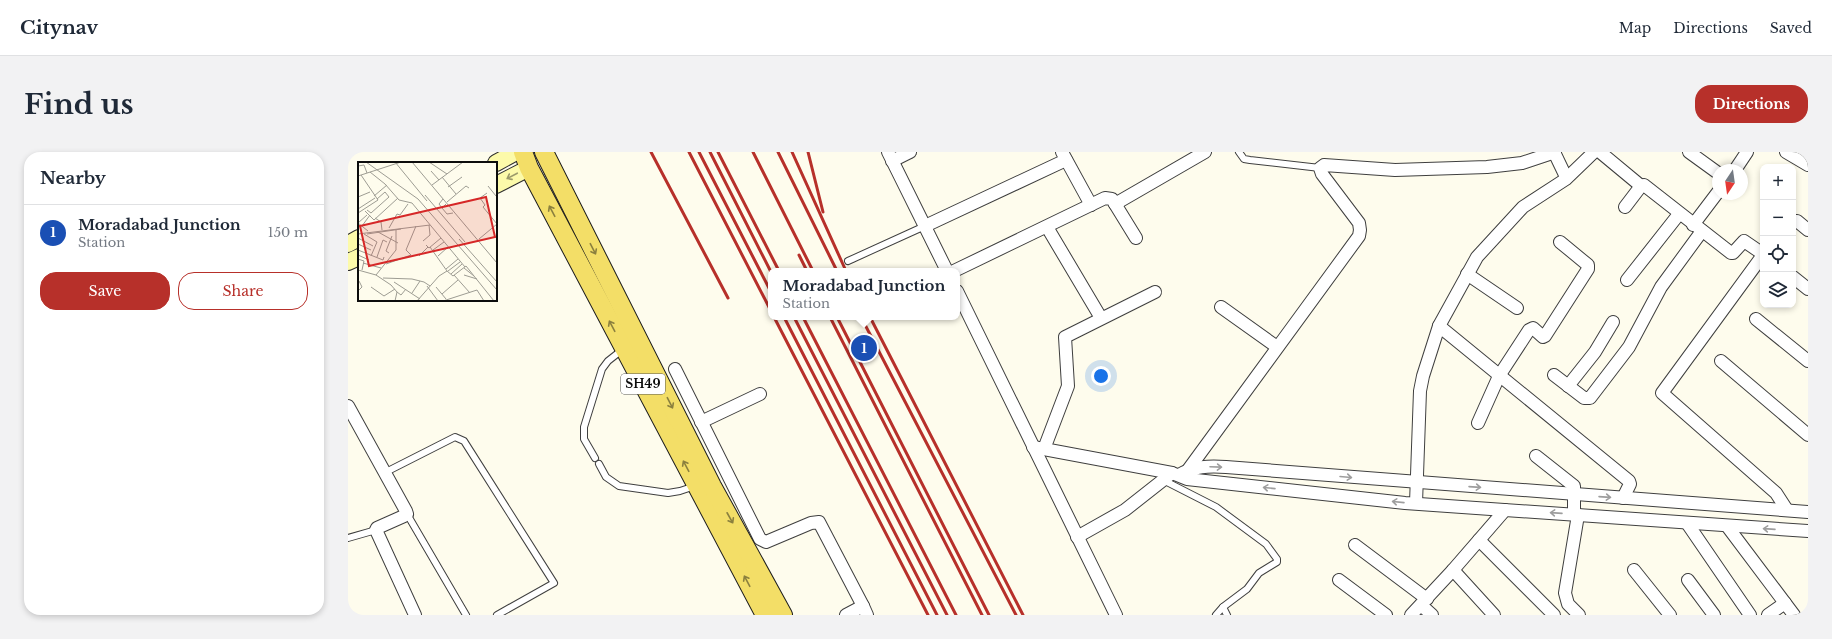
<!DOCTYPE html>
<html lang="en">
<head>
<meta charset="utf-8">
<style>
  body { margin:0; font-family:"Libre Baskerville",serif; background:#f2f2f3; color:#1f2937 }
  .controls { position:absolute; right:12px; top:12px; display:grid; overflow:hidden; border-radius:8px; box-shadow:0 2px 6px #0003 }
  .controls button { width:36px; height:36px; display:grid; place-items:center; padding:0; border:0; border-bottom:1px solid #e0e1e3; background:#fff; color:#1f2937; font:20px sans-serif }
  .compass { position:absolute; left:1364px; top:12px; width:36px; height:36px; border-radius:50%; background:#fff; box-shadow:0 2px 6px #0003; rotate:193deg }
  .you { position:absolute; left:753px; top:224px; width:14px; height:14px; margin:-10px; border:3px solid #fff; border-radius:50%; background:#1a73e8; box-shadow:0 0 0 6px #1a73e833 }
  .badge { display:grid; place-items:center; width:26px; height:26px; border-radius:50%; background:#b7302a; color:#fff; font-size:13px; font-weight:700 }
  .pin { position:absolute; translate:-50% -50%; border:2px solid #fff; box-shadow:0 1px 4px #0006 }
  .popup { position:absolute; left:420px; top:116px; width:192px; height:52px; box-sizing:border-box; display:grid; place-content:center; border-radius:8px; background:#fff; filter:drop-shadow(0 1px 3px #0005); font-size:13px; white-space:nowrap; color:#747a83 }
  .popup b { font-size:15px; color:#1f2937 }
  .popup::after { content:''; position:absolute; left:50%; top:100%; margin-left:-8px; border:8px solid transparent; border-top-color:#fff }
  .list { margin:0; padding:0; list-style:none }
  h2 { display:flex; justify-content:space-between; align-items:center; height:52px; margin:0; padding:0 16px; font-size:17px }
  h2 small { font-size:13px; font-weight:400; color:#747a83 }
  .list li { display:grid; grid-template-columns:26px 1fr auto; gap:12px; align-items:center; box-sizing:border-box; height:56px; padding:0 16px; border-top:1px solid #e0e1e3 }
  .list b { display:block; font-size:15px; white-space:nowrap }
  .list p { margin:0; font-size:13px; white-space:nowrap; color:#747a83 }
  .list em { font-size:13px; font-style:normal; color:#747a83 }
  .actions { display:flex; gap:8px; padding:12px 16px }
  .actions a { flex:1; padding:9px 0; border:1px solid #b7302a; border-radius:16px; text-align:center; font-size:14px; color:#b7302a }
  .actions .main { background:#b7302a; color:#fff }
  .icon { flex:none; width:22px; height:22px; fill:none; stroke:currentColor; stroke-width:2; stroke-linecap:round; stroke-linejoin:round }
  .map { position:relative; flex:none; width:1460px; height:463px; overflow:hidden; border-radius:16px }
  header { display:flex; align-items:center; gap:24px; box-sizing:border-box; height:56px; padding:0 20px; background:#fff; border-bottom:1px solid #e0e1e3 }
  header strong { font-size:19px }
  nav { display:flex; gap:22px; margin-inline-start:auto; font-size:14px }
  .intro { display:flex; align-items:center; justify-content:space-between; box-sizing:border-box; height:96px; padding:0 24px }
  h1 { margin:0; font-size:28px }
  .button { padding:10px 18px; border-radius:16px; background:#b7302a; color:#fff; font-size:14px; font-weight:700 }
  main { display:flex; gap:24px; padding:0 24px }
  aside { flex:1; background:#fff; border-radius:16px; box-shadow:0 2px 6px #0003 }
  .map>svg:first-child { display:block }
  .lines { fill:none; stroke-linecap:round; stroke-linejoin:round }
  .lane-casing { stroke:#3f3f3f; stroke-width:8 }
  .street-casing { stroke:#3f3f3f; stroke-width:14 }
  .secondary-casing { stroke:#2e2e2e; stroke-width:18 }
  .primary-casing { stroke:#1d1d1d; stroke-width:20 }
  .lane { stroke:#fff; stroke-width:6 }
  .street { stroke:#fff; stroke-width:12 }
  .secondary { stroke:#fcfaaa; stroke-width:16 }
  .primary { stroke:#f3de67; stroke-width:18 }
  .rail { stroke:#b7302a; stroke-width:3 }
  .oneway { stroke:#9c9b6b }
  .oneway2 { stroke:#8b803e }
  .oneway3 { stroke:#9e9e9e }
  .labels { text-anchor:middle; stroke-width:4; stroke-linejoin:round; paint-order:stroke }
  .shield { fill:#fff; stroke:#555; stroke-width:1 }
  .shield-label { font-size:12px; font-weight:bold; fill:#0c0c0c }
  .inset-road { fill:none; stroke:#9d9c93; stroke-width:1 }
  .view { fill:#d62828; fill-opacity:0.15; stroke:#d62828; stroke-width:2 }
  .inset-edge { fill:none; stroke:#0c0c0c; stroke-width:2 }
</style>
</head>
<body>
<header>
<strong>Citynav</strong>
<nav><a>Map</a><a>Directions</a><a>Saved</a></nav>
</header>
<div class="intro"><h1>Find us</h1><a class="button">Directions</a></div>
<main>
<aside>
<h2>Nearby<small></small></h2>
<ul class="list">
<li><span class="badge" style="background:#1a4fb4">1</span><div><b>Moradabad Junction</b><p>Station</p></div><em>150 m</em></li>
</ul>
<div class="actions"><a class="main">Save</a><a>Share</a></div>
</aside>
<div class="map">
<svg width="1460" height="463" viewBox="0 0 1460 463">
  <rect width="100%" height="100%" fill="#fefced"/>
  <g class="lines">
    <defs>
      <g id="lane">
        <polyline points="891,0 896,7 902,8 972,16"/>
        <polyline points="500,109 577,74"/>
        <polyline points="247,306 236,287 236,275 254,217 260,209 274,198"/>
        <polyline points="251,312 258,325 271,334 320,341 332,339 347,334"/>
        <polyline points="36,321 107,285 116,289 206,431 149,463"/>
        <polyline points="815,328 868,355 918,392 929,407 929,410 911,421 899,437 875,455 868,463"/>
        <polyline points="59,362 118,463"/>
        <polyline points="0,386 28,378"/>
        <polyline points="875,455 879,463"/>
      </g>
      <g id="street">
        <polyline points="540,0 599,119"/>
        <polyline points="714,0 743,53"/>
        <polyline points="1206,0 1218,25"/>
        <polyline points="1252,0 1293,34"/>
        <polyline points="1341,0 1370,21"/>
        <polyline points="1438,0 1460,13"/>
        <polyline points="544,9 562,0"/>
        <polyline points="1387,18 1399,0"/>
        <polyline points="767,52 857,0"/>
        <polyline points="1277,55 1293,34 1296,33 1383,101 1385,101 1396,89 1415,102"/>
        <polyline points="1449,69 1460,78"/>
        <polyline points="1345,73 1370,40"/>
        <polyline points="577,74 718,8"/>
        <polyline points="699,75 753,166"/>
        <polyline points="1415,103 1314,241 1428,341 1439,358"/>
        <polyline points="606,119 757,46 764,47 788,86"/>
        <polyline points="1119,122 1169,156"/>
        <polyline points="1445,125 1460,137"/>
        <polyline points="1279,128 1331,62"/>
        <polyline points="609,139 768,463"/>
        <polyline points="873,155 929,195"/>
        <polyline points="1408,167 1460,209"/>
        <polyline points="1091,174 1281,329 1282,332 1275,346"/>
        <polyline points="1373,209 1460,283"/>
        <polyline points="327,217 412,387 418,390 463,371 471,370 515,454"/>
        <polyline points="1206,223 1236,246 1242,246 1281,195 1313,135 1354,79"/>
        <polyline points="1220,234 1247,200 1265,170"/>
        <polyline points="0,254 58,359 59,362 56,364 29,376 28,378 67,463"/>
        <polyline points="353,270 412,242"/>
        <polyline points="1130,271 1151,224 1181,178 1185,176 1195,185 1197,184 1240,117 1240,113 1212,90"/>
        <polyline points="685,295 824,321 839,327 1057,351 1460,379"/>
        <polyline points="696,297 720,234 717,185 807,140"/>
        <polyline points="1188,304 1226,334 1226,363"/>
        <polyline points="840,318 1011,84 1012,78 1011,71 974,22 972,16 976,13 1047,18 1139,15 1174,11 1207,0"/>
        <path d="M 831,323 C 846,314 861,314 878,315 L 1460,360"/>
        <polyline points="1068,351 1072,239 1075,224 1091,174 1129,105 1175,55 1218,27 1246,0"/>
        <polyline points="1230,363 1217,441 1220,452 1231,463"/>
        <polyline points="1339,371 1402,463"/>
        <polyline points="1379,374 1446,463"/>
        <polyline points="729,385 777,358 824,321"/>
        <polyline points="1131,388 1206,463"/>
        <polyline points="1007,393 1079,447"/>
        <polyline points="1105,418 1146,463"/>
        <polyline points="1286,418 1322,463"/>
        <polyline points="991,428 1038,463"/>
        <polyline points="1340,428 1366,463"/>
        <polyline points="1073,453 1084,463"/>
        <polyline points="498,463 515,454 519,463"/>
        <polyline points="1063,463 1105,418 1157,358"/>
        <polyline points="1420,463 1437,451"/>
      </g>
      <g id="secondary">
        <polyline points="148,11 168,0"/>
        <polyline points="148,33 181,16"/>
        <polyline points="0,92 11,86"/>
        <polyline points="0,110 11,105"/>
      </g>
      <g id="primary">
        <polyline points="175,0 181,16 417,463"/>
        <polyline points="196,0 364,334 435,463"/>
      </g>
    </defs>
    <!-- lane casing -->
    <use href="#lane" class="lane-casing"/>
    <!-- street casing -->
    <use href="#street" class="street-casing"/>
    <!-- secondary casing -->
    <use href="#secondary" class="secondary-casing"/>
    <!-- primary casing -->
    <use href="#primary" class="primary-casing"/>
    <!-- lane -->
    <use href="#lane" class="lane"/>
    <!-- street -->
    <use href="#street" class="street"/>
    <!-- secondary -->
    <use href="#secondary" class="secondary"/>
    <!-- primary -->
    <use href="#primary" class="primary"/>
    <!-- rail -->
    <g class="rail">
      <polyline points="303,0 380,146"/>
      <polyline points="341,0 423,159"/>
      <polyline points="351,0 423,140"/>
      <polyline points="362,0 423,120"/>
      <polyline points="370,0 431,119"/>
      <polyline points="405,0 465,119"/>
      <polyline points="430,0 489,119"/>
      <polyline points="444,0 498,119"/>
      <polyline points="460,0 475,60"/>
      <polyline points="451,103 459,119"/>
      <polyline points="426,165 580,463"/>
      <polyline points="436,165 589,463"/>
      <polyline points="446,165 599,463"/>
      <polyline points="455,165 608,463"/>
      <polyline points="482,165 634,463"/>
      <polyline points="489,165 641,463"/>
      <polyline points="513,165 668,463"/>
      <polyline points="522,165 675,463"/>
    </g>
  </g>
  <!-- one-way arrows -->
  <defs><path id="oneway-shaft" d="M-6 0H5M1.5-3L5.5 0L1.5 3" fill="none" stroke-width="1.6" stroke-linecap="round" stroke-linejoin="round"/></defs>
  <use class="oneway" href="#oneway-shaft" transform="translate(164 24) rotate(152)"/>
  <g class="oneway2">
    <use href="#oneway-shaft" transform="translate(204 59) rotate(-118)"/>
    <use href="#oneway-shaft" transform="translate(245 97) rotate(63)"/>
    <use href="#oneway-shaft" transform="translate(264 174) rotate(-118)"/>
    <use href="#oneway-shaft" transform="translate(322 251) rotate(63)"/>
    <use href="#oneway-shaft" transform="translate(338 314) rotate(-118)"/>
    <use href="#oneway-shaft" transform="translate(382 366) rotate(61)"/>
    <use href="#oneway-shaft" transform="translate(399 429) rotate(-118)"/>
  </g>
  <g class="oneway3">
    <use href="#oneway-shaft" transform="translate(868 315) rotate(2)"/>
    <use href="#oneway-shaft" transform="translate(998 325) rotate(5)"/>
    <use href="#oneway-shaft" transform="translate(1127 335) rotate(4)"/>
    <use href="#oneway-shaft" transform="translate(921 336) rotate(-174)"/>
    <use href="#oneway-shaft" transform="translate(1257 345) rotate(4)"/>
    <use href="#oneway-shaft" transform="translate(1050 350) rotate(-174)"/>
    <use href="#oneway-shaft" transform="translate(1208 361) rotate(-176)"/>
    <use href="#oneway-shaft" transform="translate(1421 377) rotate(-176)"/>
  </g>
  <g class="labels">
    <!-- shield labels -->
    <rect class="shield" x="273" y="222" width="44" height="20" rx="3"/>
    <g class="shield-label">
      <text x="295" y="236">SH49</text>
    </g>
  </g>
  <!-- overview -->
  <g transform="translate(10 10)">
    <rect width="139" height="139" fill="#fefced"/>
    <path class="inset-road" d="M 8,0 L 60,37 L 139,128M 37,0 L 69,39M 54,0 L 139,101M 71,0 L 89,12M 0,4 L 6,3 L 9,11M 73,9 L 81,18M 12,10 L 27,22 L 41,38 L 54,41 L 107,105M 0,14 L 43,0M 84,15 L 98,32M 74,23 L 105,0M 130,24 L 138,34M 90,25 L 104,15M 129,31 L 122,36 L 127,43 L 125,45 L 139,62M 67,33 L 107,80M 16,34 L 29,23M 0,35 L 12,30M 85,37 L 81,42 L 84,46 L 88,42M 89,40 L 108,24 L 111,26M 84,46 L 89,52 L 95,51M 0,47 L 17,36M 9,48 L 13,51 L 31,35 L 27,30 L 19,37M 7,49 L 16,58 L 40,36M 0,51 L 20,38 L 3,13M 17,56 L 23,60 L 24,68M 0,61 L 10,69M 0,61 L 9,53M 4,64 L 12,53M 31,66 L 39,52 L 42,53 L 50,42M 20,70 L 40,81M 0,72 L 72,63M 6,72 L 19,80 L 13,94M 9,72 L 43,67M 0,76 L 15,84M 101,77 L 139,120M 121,77 L 139,62M 65,79 L 72,73 L 71,63M 0,82 L 13,88M 68,83 L 71,86 L 83,76M 72,85 L 89,109M 0,88 L 25,98 L 26,95M 75,88 L 86,80M 31,91 L 28,89 L 34,74M 0,93 L 11,98M 61,94 L 70,85M 80,94 L 90,85M 19,95 L 25,78 L 29,80M 0,97 L 6,99 L 4,108M 5,101 L 23,106M 28,102 L 53,93 L 48,88 L 58,64M 106,106 L 116,114M 88,107 L 100,97M 0,108 L 18,113 L 33,123 L 39,130 L 37,139M 90,109 L 102,100M 93,112 L 104,102M 18,113 L 38,88 L 38,67M 96,113 L 112,131M 106,113 L 119,117M 25,116 L 54,117 L 66,120 L 72,124M 36,120 L 62,137M 69,124 L 80,139M 13,125 L 26,134 L 37,127M 78,125 L 88,137M 0,129 L 4,125 L 1,119M 39,130 L 43,133 L 48,127M 54,131 L 62,119M 84,132 L 100,118M 59,139 L 81,114 L 89,109 L 95,114 L 108,104 L 136,139M 85,139 L 119,128 L 126,139"/>
    <path class="view" d="M 128,35 L 137,75 L 11,104 L 2,64 Z"/>
    <rect width="139" height="139" class="inset-edge"/>
  </g>
</svg>
<div class="controls">
<button>+</button>
<button>−</button>
<button><svg class="icon" aria-label="locate" viewBox="0 0 24 24"><circle cx="12" cy="12" r="6"/><path d="M12 2v4M12 18v4M2 12h4M18 12h4"/></svg></button>
<button><svg class="icon" aria-label="layers" viewBox="0 0 24 24"><path d="M12 4l9 5-9 5-9-5zM3 14l9 5 9-5"/></svg></button>
</div>
<svg class="compass" viewBox="-18 -18 36 36"><path d="M0-13l5 13h-10z" fill="#e53935"/><path d="M0 13l5-13h-10z" fill="#747a83"/></svg>
<div class="you"></div>
<div class="pin badge" style="left:516px;top:196px;background:#1a4fb4">1</div>
<div class="popup"><b>Moradabad Junction</b>Station</div>
</div>
</main>
</body>
</html>
